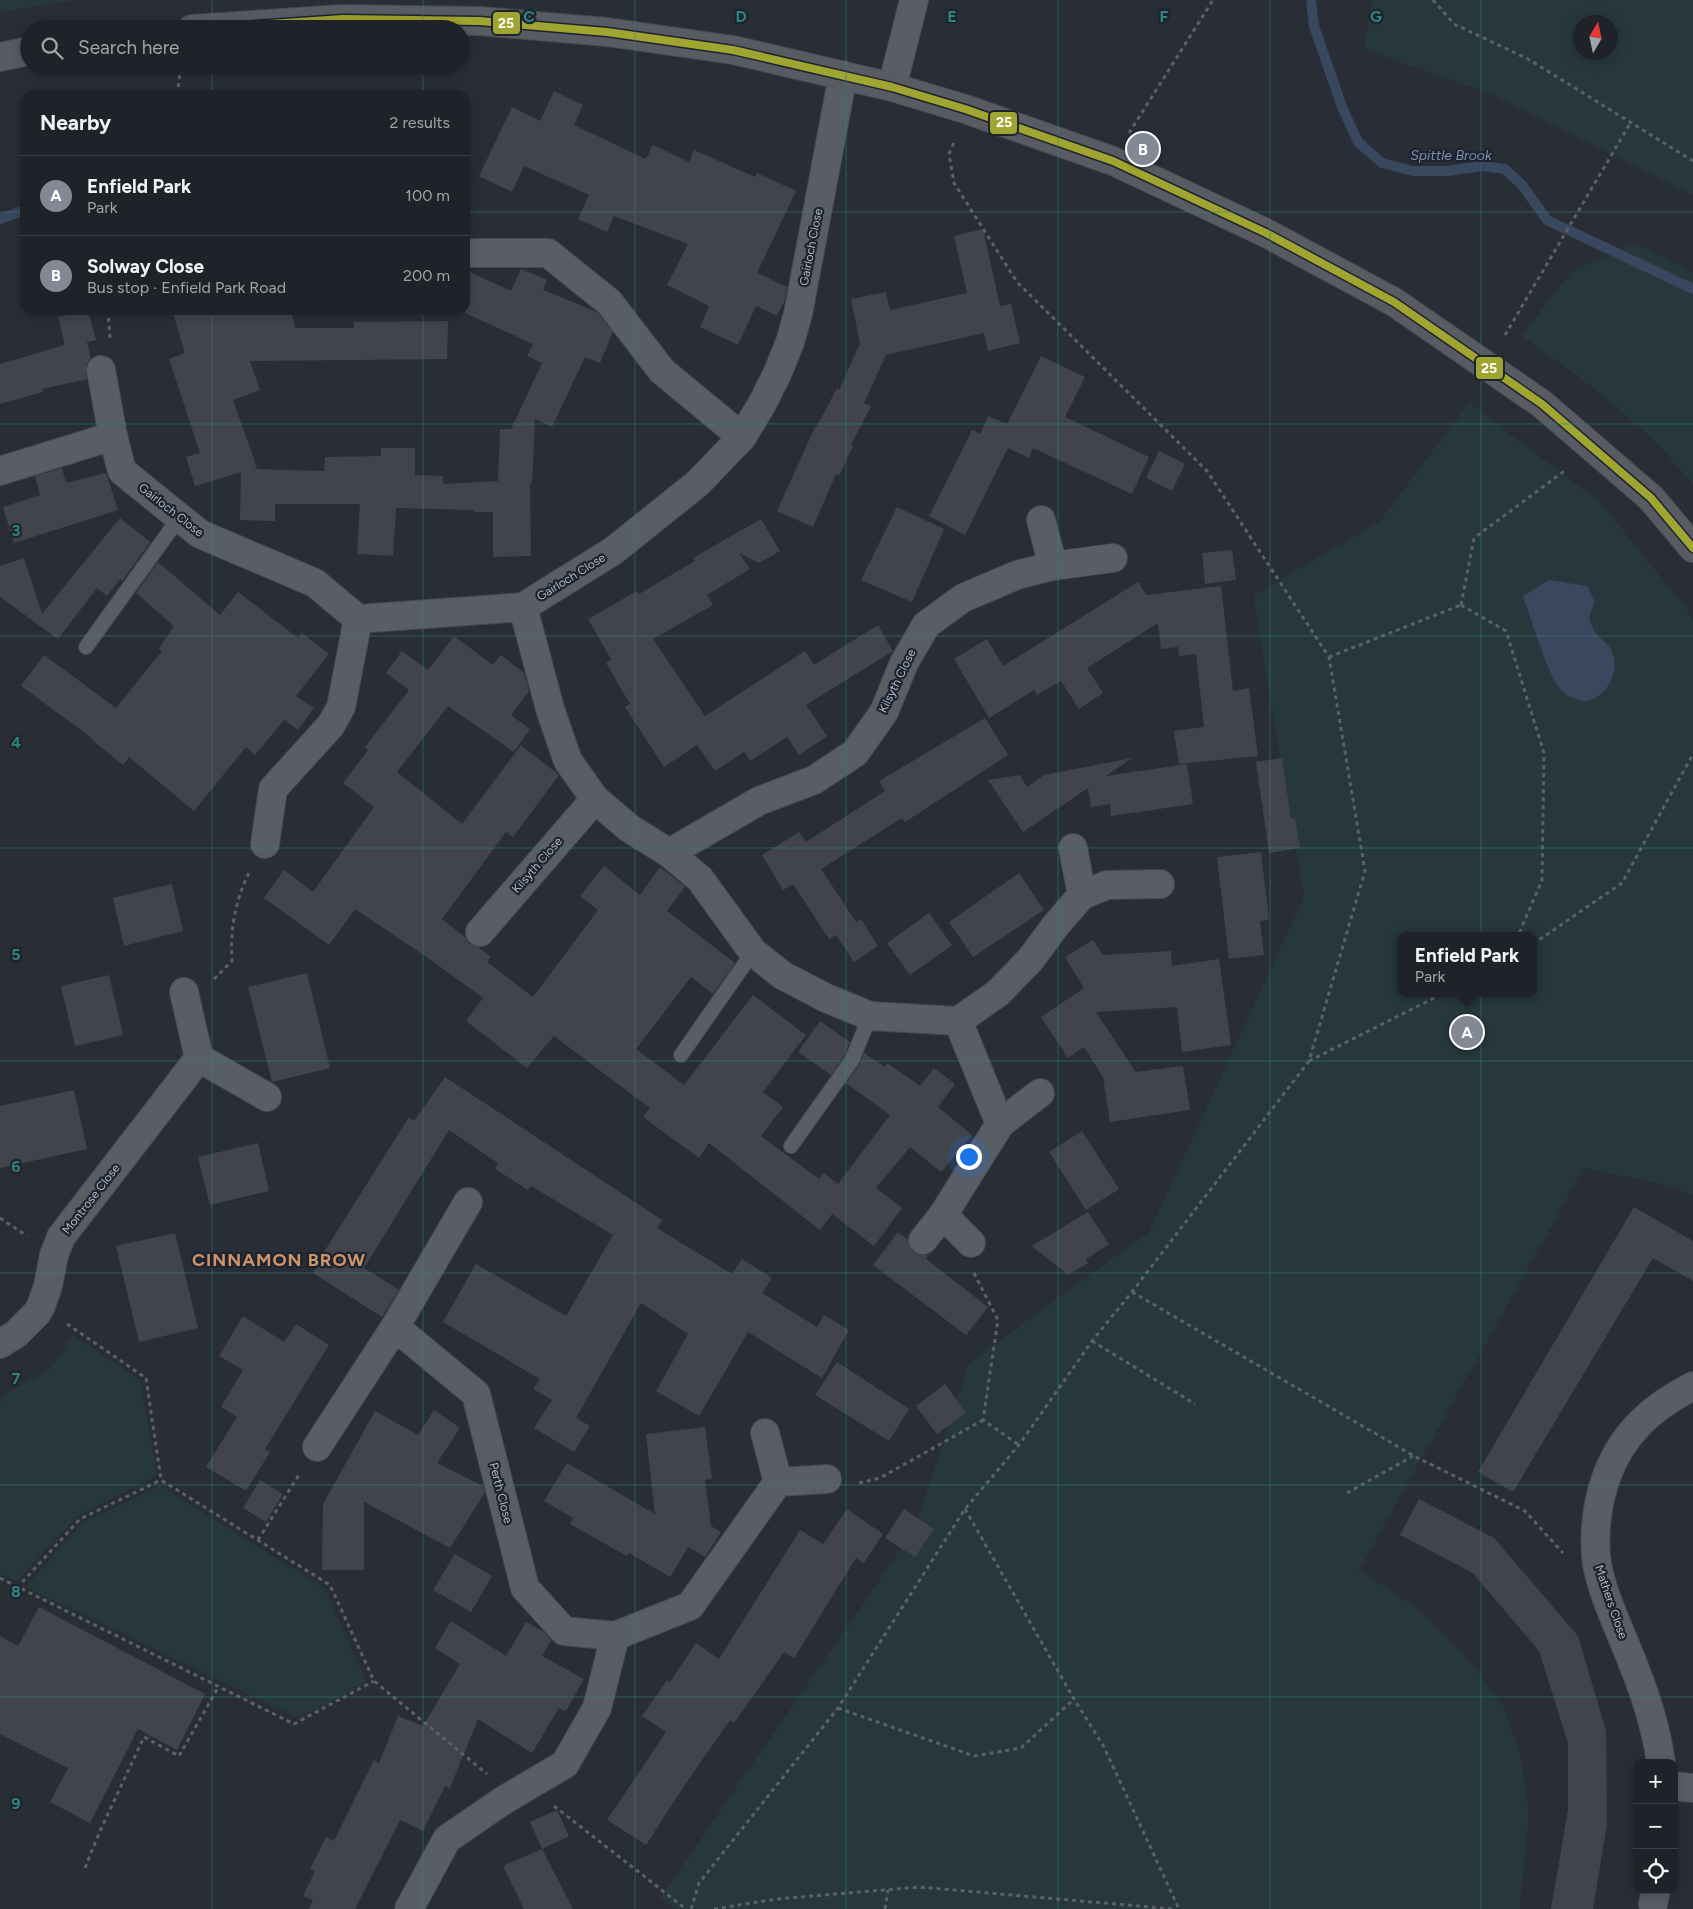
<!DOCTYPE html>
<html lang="en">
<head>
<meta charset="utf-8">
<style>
  body { margin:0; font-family:Figtree,sans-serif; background:#2c2f34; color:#f1f3f6 }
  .controls { position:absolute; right:15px; bottom:15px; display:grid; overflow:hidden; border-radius:10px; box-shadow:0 2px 12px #0003 }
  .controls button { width:45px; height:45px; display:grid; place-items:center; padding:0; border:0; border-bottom:1px solid #3c3f45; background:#1f2228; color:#f1f3f6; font:25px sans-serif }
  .compass { position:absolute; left:1573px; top:15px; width:45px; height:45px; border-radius:50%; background:#1f2228; box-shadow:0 2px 12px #0003; rotate:9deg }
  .you { position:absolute; left:968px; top:1156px; width:18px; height:18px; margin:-12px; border:4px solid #fff; border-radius:50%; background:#1a73e8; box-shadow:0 0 0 8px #1a73e833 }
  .badge { display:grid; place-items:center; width:32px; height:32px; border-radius:50%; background:#838994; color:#fff; font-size:16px; font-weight:700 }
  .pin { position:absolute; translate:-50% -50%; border:2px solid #fff; box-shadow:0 1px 5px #0006 }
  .popup { position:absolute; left:1397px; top:932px; width:140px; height:65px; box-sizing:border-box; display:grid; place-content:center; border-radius:10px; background:#1f2228; filter:drop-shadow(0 1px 4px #0005); font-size:16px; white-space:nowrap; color:#a1a4a8 }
  .popup b { font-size:19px; color:#f1f3f6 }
  .popup::after { content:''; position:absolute; left:50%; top:100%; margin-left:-10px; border:10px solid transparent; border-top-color:#1f2228 }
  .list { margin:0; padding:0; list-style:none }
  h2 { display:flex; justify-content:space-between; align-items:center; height:65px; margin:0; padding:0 20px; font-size:21px }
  h2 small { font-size:16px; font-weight:400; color:#a1a4a8 }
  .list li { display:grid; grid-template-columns:32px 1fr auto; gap:15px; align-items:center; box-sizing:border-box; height:80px; padding:0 20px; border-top:1px solid #3c3f45 }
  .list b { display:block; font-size:19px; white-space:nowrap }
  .list p { margin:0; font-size:16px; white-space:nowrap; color:#a1a4a8 }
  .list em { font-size:16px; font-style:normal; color:#a1a4a8 }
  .icon { flex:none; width:28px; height:28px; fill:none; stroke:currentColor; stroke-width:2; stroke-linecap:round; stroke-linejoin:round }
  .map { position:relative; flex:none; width:1693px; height:1909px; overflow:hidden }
  .search { position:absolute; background:#1f2228; box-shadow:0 2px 12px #0003; left:20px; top:20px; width:450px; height:55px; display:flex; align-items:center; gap:12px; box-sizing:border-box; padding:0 18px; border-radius:28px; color:#a1a4a8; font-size:19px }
  .panel { position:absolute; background:#1f2228; box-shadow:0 2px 12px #0003; left:20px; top:90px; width:450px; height:225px; border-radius:15px }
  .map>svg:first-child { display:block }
  .green { fill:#26383b; fill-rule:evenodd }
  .water { fill:#39475f }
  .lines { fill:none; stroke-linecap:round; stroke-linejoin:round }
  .stream { stroke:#39475f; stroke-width:10 }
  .building { fill:#41444b }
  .lane-casing { stroke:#45494f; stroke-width:16 }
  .street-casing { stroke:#45494f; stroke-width:30 }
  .secondary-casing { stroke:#45494f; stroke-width:30 }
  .path { stroke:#5d6167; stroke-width:3; stroke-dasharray:4 4; stroke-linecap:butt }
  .lane { stroke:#595d64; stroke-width:14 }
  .street { stroke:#595d64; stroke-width:28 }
  .secondary { stroke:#585b62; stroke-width:28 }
  .bus-1-casing { stroke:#1d2430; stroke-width:11 }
  .bus-1 { stroke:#a0a430; stroke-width:8 }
  .grid { fill:none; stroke:#308480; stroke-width:1; stroke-opacity:0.55 }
  .labels { text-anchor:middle; stroke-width:4.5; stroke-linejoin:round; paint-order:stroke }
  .street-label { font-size:12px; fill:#b4bac6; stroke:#1d2430 }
  .water-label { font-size:14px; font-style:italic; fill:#7d90ac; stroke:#1d2430 }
  .district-label { font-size:18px; font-weight:bold; letter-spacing:1px; fill:#cd9668; stroke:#1d2430 }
  .grid-label { font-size:16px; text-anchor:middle; font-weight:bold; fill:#308480; stroke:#1d2430; stroke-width:4.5; stroke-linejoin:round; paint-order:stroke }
  .line-badge { stroke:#1d2430; stroke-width:2 }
  .badge-label { font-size:14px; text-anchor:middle; font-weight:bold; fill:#fff }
</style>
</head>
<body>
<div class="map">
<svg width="1693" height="1909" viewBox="0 0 1693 1909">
  <rect width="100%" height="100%" fill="#292e36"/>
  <!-- green -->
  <g class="green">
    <polygon points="0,0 79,0 0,12"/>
    <path d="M 1372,0 L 1693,0 L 1693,195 L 1496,96 L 1364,49 ZM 1610,22 L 1610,52 L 1580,52 L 1580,22 Z"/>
    <path d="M 1635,243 L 1693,273 L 1693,484 C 1644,425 1585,379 1521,336 L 1572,271 Z"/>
    <path d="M 1469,403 L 1600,502 L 1687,609 L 1693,620 L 1693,1195 L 1663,1184 L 1584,1168 L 1359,1570 L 1418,1609 L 1467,1658 L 1504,1707 L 1521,1756 L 1529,1813 L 1520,1909 L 674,1909 L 660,1898 L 914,1530 L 969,1363 L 1149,1232 L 1304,897 L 1253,596 L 1380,521 ZM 1401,936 L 1533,936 L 1533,993 L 1401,993 Z"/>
    <polygon points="73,1335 140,1380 157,1475 76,1517 17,1581 0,1574 0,1403 6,1393 50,1370"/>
    <polygon points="160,1486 324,1588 367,1682 300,1719 26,1587 82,1523"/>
  </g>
  <!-- water -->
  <path class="water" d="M 1549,580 L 1587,586 L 1595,601 L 1589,617 C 1591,623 1593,630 1597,635 C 1601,639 1607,643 1610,648 C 1621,666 1611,691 1593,699 C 1583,704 1569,698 1562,691 C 1549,680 1530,615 1523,596 Z"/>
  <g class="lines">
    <!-- stream -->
    <g class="stream">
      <polyline points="1311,0 1314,26 1342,107 1358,142 1382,163 1413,171 1448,171 1482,166 1505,169 1522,185 1547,220 1693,289"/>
      <polyline points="0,219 25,210"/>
    </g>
  </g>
  <!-- building -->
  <g class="building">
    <polygon points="554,91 583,105 574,125 646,159 653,145 689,162 694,150 755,177 757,173 796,191 757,273 787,287 785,300 777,316 756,306 738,345 700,327 709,306 667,285 688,244 614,216 607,232 578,219 589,195 524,166 512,192 479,176 512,107 540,121"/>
    <polygon points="983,229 1000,306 1011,304 1020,343 988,351 984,333 886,355 864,403 871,406 851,445 853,446 839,476 836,474 813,527 777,511 815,427 816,428 837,388 839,390 860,343 851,299 886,292 890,310 967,293 954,236"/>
    <polygon points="521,269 547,280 543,290 597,312 613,332 600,363 585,357 552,427 535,419 532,483 530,483 531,556 493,557 493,512 475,512 474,510 396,508 393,556 357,554 360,504 275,504 275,521 240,520 241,472 195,486 186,457 200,453 169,359 185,353 172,310 291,310 295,328 354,328 354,322 448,321 447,359 250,361 260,390 233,400 257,468 252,469 324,471 325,457 381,456 381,448 415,448 415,475 443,476 443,484 498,481 500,429 511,429 542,363 527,356 533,344 465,313 465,270 511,291"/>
    <polygon points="88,310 96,340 87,342 91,358 86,365 87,379 42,389 43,392 0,404 0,364 65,345 58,317"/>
    <polygon points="1041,356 1085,377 1065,417 1149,457 1132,494 1033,448 1029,458 1008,448 965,535 929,516 972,430 980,434 988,416 1007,424"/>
    <polygon points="1159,451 1185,464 1172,491 1146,478"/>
    <polygon points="62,468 66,483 106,473 118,510 14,543 3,507 40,495 35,476"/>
    <polygon points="897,507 944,529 912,602 861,580"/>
    <polygon points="120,518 150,542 122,581 120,579 107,596 97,588 58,639 0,597 0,566 24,558 42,614"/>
    <polygon points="761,519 780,551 759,563 739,553 750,569 707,595 713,605 653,639 705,716 805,651 814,665 878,625 893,651 806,705 827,736 799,755 787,737 750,761 744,752 715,771 697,745 664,767 625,707 630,704 606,663 611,659 588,619 637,591 639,594 695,561 693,558"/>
    <polygon points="1232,550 1236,580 1205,584 1202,553"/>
    <polygon points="158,562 220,615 238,592 298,638 302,633 329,654 296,696 314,708 298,730 284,720 255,755 246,747 194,811 129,757 123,765 91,739 92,738 21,686 44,655 116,708 162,651 159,648 174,626 136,593"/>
    <polygon points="1138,582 1146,595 1221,586 1233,691 1249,688 1258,756 1179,764 1174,731 1204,727 1196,654 1179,656 1178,647 1161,649 1158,623 1087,668 1103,693 1079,709 1061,681 1037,695 1034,690 989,718 954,659 987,639 1003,666"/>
    <polygon points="454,636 493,665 501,655 524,673 529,691 511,715 530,729 514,752 448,706 397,772 462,824 521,745 559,775 513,837 506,832 442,919 465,937 470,944 478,947 491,957 487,962 533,997 598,910 580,896 604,866 640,895 660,867 685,887 667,911 735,963 713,994 691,977 636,1049 684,1085 753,995 806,1035 763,1092 783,1107 761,1136 819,1179 824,1173 838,1184 890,1115 846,1083 859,1065 864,1053 885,1067 887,1063 920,1086 934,1068 955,1084 938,1107 972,1135 941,1172 910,1147 876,1188 902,1208 874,1246 832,1214 820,1230 709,1143 699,1158 643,1117 650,1108 554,1036 527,1068 466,1021 483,998 431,960 355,909 329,945 264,898 284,870 313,892 374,807 343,783 368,750 365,747 409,690 386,673 402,651 428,670"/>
    <polygon points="985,718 1008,755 905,822 902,818 821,869 856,922 861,919 878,946 854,962 836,935 829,939 793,884 783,890 762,855 799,832 806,842 885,791 879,781"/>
    <polygon points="1132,758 1106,776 1187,764 1193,804 1111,816 1110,804 1091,807 1088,788 1023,832 988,780 1020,775 1027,787 1044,775"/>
    <polygon points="1282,758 1291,819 1295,818 1300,848 1269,853 1256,762"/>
    <polygon points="1261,852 1269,920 1260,921 1264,955 1229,959 1217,857"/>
    <polygon points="1019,873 1044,910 973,957 949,922"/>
    <polygon points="172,884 183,931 124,946 113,898"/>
    <polygon points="929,913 952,945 910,975 887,943"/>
    <polygon points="1093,940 1103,955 1171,951 1172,966 1219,959 1231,1045 1182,1052 1177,1007 1096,1012 1136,1072 1183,1066 1190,1110 1110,1122 1103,1077 1084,1047 1068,1058 1041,1017 1084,988 1065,957"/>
    <polygon points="307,973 330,1068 272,1082 248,987"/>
    <polygon points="109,975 123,1035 75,1046 61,986"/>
    <polygon points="820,1021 850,1042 844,1056 831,1075 798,1052"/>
    <polygon points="445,1077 662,1220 657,1228 732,1274 742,1259 772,1278 762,1293 817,1327 824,1315 849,1330 822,1378 748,1332 699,1416 656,1391 688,1334 641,1303 576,1418 590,1426 574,1452 534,1428 552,1400 533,1389 540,1379 443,1322 476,1264 566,1316 613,1235 531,1186 528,1190 495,1169 498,1163 449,1130 364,1268 399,1290 382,1317 313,1273 327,1254 324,1252 409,1117 414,1121"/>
    <polygon points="74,1090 87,1149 0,1168 0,1106"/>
    <polygon points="1082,1131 1119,1189 1086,1210 1049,1152"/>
    <polygon points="258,1143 269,1191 210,1205 198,1157"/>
    <polygon points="1634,1207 1693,1241 1693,1281 1653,1258 1513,1492 1478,1472"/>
    <polygon points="1088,1212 1109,1244 1086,1259 1088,1263 1068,1275 1032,1246"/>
    <polygon points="898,1232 908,1240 909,1246 913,1252 920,1255 927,1255 928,1256 926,1259 988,1307 966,1335 873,1265"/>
    <polygon points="175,1233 198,1328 139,1342 116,1246"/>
    <polygon points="243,1316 284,1342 296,1324 329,1345 265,1449 270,1452 246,1491 206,1467 237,1417 221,1407 243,1370 219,1356"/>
    <polygon points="837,1362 909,1409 889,1441 815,1395"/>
    <polygon points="945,1384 966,1413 937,1434 916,1406"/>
    <polygon points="434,1410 460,1428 437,1463 483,1486 485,1492 450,1548 364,1502 364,1570 322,1570 323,1504 375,1411 418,1435"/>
    <polygon points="705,1427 712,1479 705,1480 711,1526 721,1532 705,1557 688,1547 670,1577 629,1553 627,1556 570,1524 573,1518 544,1501 567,1463 655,1514 646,1434"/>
    <polygon points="260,1480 283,1494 266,1522 243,1508"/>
    <polygon points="1419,1499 1494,1538 1578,1636 1606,1731 1607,1824 1593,1909 1551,1909 1568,1810 1568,1743 1539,1651 1473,1573 1400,1535"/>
    <polygon points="847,1509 883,1534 864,1563 856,1558 794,1658 784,1652 734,1723 730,1720 684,1786 646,1845 607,1820 666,1732 642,1716 667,1680 670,1682 696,1643 719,1659 800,1530 823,1544"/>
    <polygon points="904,1509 934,1529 915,1557 885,1538"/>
    <polygon points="455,1554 492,1576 471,1612 433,1590"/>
    <polygon points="39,1607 205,1694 177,1750 138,1729 90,1823 50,1802 68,1768 0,1734 0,1636 18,1646"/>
    <polygon points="451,1621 506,1656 526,1622 544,1632 551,1640 542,1656 584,1679 566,1711 559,1708 532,1753 478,1719 450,1788 445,1786 423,1831 400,1820 355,1909 309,1909 313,1900 303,1896 315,1871 310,1869 326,1837 334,1841 374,1760 379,1763 398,1716 423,1726 460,1664 435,1648"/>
    <polygon points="557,1810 569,1836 542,1849 530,1822"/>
    <polygon points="542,1849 573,1909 524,1909 503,1866"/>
  </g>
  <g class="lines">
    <defs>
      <g id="lane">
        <polyline points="86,647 179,518"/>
        <polyline points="681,1055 753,952"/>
        <polyline points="791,1146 852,1060 870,1016"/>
      </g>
      <g id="street">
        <polyline points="892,87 914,0"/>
        <polyline points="465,253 548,253 609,302 662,371 742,437"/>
        <polyline points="101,370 113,436 122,471 200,534 315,583 358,619 523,607 613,551 698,483 742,437 762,404 778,372 790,342 798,314 843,75"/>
        <polyline points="0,471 113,436"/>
        <polyline points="1041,520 1053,566 1113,558"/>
        <polyline points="523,607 550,709 568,761 595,799 629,828 669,853 700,879 753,952 782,975 826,998 870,1016 958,1021"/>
        <polyline points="265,844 273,789 331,725 341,707 358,619"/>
        <polyline points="1073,848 1082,895"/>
        <polyline points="669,853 759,801 814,780 855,753 884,712 904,663 926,625 963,598 1017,575 1053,566"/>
        <polyline points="480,932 595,799"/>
        <polyline points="184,992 199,1058 267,1097"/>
        <polyline points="1000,1124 958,1021 998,993 1030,960 1056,925 1082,895 1107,885 1160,884"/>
        <polyline points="943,1215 971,1243"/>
        <polyline points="923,1240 943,1215 1000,1124 1040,1093"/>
        <polyline points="395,1327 476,1394 525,1588 564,1631 615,1636 690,1606 778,1482 827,1479"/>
        <polyline points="0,1344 16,1334 37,1313 41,1306 48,1286 54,1255 61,1237 199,1058"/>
        <polyline points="765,1433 778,1482"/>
        <polyline points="317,1447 395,1327 468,1202"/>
        <path d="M 1661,1763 C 1655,1717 1638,1675 1620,1632 C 1611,1610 1598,1580 1596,1556 C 1594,1529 1597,1504 1606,1478 C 1622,1433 1652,1407 1693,1386"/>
        <polyline points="1674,1786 1693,1788"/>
        <polyline points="1653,1904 1656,1890"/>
        <polyline points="409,1909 447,1839 504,1800 565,1764 597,1708 615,1636"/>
      </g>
      <g id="secondary">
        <polyline points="192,29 343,19 479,21 607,32 733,50 892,87 965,109 1113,161 1266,233 1394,302 1542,404 1651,498 1693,548"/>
        <polyline points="0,57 29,51"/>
      </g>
    </defs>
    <!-- lane casing -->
    <use href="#lane" class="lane-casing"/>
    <!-- street casing -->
    <use href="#street" class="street-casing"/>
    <!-- secondary casing -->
    <use href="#secondary" class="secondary-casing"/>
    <!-- path -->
    <g class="path">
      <polyline points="1433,0 1454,24 1528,59 1693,161"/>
      <polyline points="177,95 181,66"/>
      <polyline points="1129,133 1213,0"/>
      <polyline points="108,310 110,339"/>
      <polyline points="1505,335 1631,122"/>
      <polyline points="1461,605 1506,631 1544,753 1542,880 1518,936"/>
      <polyline points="1461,605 1474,538 1567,469"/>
      <polyline points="1329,657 1461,605"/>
      <polyline points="1533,944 1622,883 1693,754"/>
      <path d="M 214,979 L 232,961 C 230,929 235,900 250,871"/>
      <polyline points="1309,1061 1444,993"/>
      <polyline points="0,1218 27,1236"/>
      <polyline points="974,1273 998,1320 983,1420 1019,1445"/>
      <polyline points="1132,1292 1414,1456 1525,1511 1563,1553"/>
      <polyline points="67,1324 146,1378 161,1480 330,1585 374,1681 487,1774"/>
      <polyline points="1092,1341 1195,1404"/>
      <polyline points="859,1483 880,1478 983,1420"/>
      <polyline points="1347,1493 1413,1456"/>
      <polyline points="965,1509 1074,1699 1104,1747 1179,1909"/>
      <polyline points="258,1540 300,1473"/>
      <polyline points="0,1578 294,1724 374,1681"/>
      <polyline points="17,1588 80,1519 161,1480"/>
      <polyline points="838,1708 974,1756 1021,1748 1074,1699"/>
      <polyline points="554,1806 686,1909"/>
      <polyline points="85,1868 100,1831 144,1737 179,1756 219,1686"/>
      <polyline points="691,1909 699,1883 838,1708 965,1509 1019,1445 1092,1341 1132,1292 1309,1061 1365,871 1329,657 1207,471 1017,282 954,183 949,154 955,140"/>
      <polyline points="714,1909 777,1899 919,1887 1173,1909"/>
      <polyline points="885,1909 888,1890"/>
    </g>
    <!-- lane -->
    <use href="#lane" class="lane"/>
    <!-- street -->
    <use href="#street" class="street"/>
    <!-- secondary -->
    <use href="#secondary" class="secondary"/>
    <defs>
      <polyline id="bus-1" points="196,29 343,19 479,21 607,32 733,50 892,87 965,109 1113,161 1266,233 1394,302 1542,404 1651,498 1693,548"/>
    </defs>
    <!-- bus-1 casing -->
    <use href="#bus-1" class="bus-1-casing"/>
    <!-- bus-1 -->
    <use href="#bus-1" class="bus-1"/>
  </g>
  <!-- grid -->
  <path class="grid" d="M 212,0 L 212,29M 423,0 L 423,29M 635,0 L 635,1909M 846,0 L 846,1909M 1058,0 L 1058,1909M 1270,0 L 1270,1909M 1481,0 L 1481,1909M 212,66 L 212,95M 423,66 L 423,95M 0,212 L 25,212M 465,212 L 1693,212M 212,310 L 212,1909M 423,310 L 423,1909M 0,424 L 1693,424M 0,636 L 1693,636M 0,848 L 1693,848M 0,1061 L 1693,1061M 0,1273 L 1693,1273M 0,1485 L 1693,1485M 0,1697 L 1693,1697"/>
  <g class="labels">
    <!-- street labels -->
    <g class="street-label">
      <text transform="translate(811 247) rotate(-79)" y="4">Gairloch Close</text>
      <text transform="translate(171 510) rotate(38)" y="4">Gairloch Close</text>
      <text transform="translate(571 577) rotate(-32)" y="4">Gairloch Close</text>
      <text transform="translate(897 681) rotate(-64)" y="4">Kilsyth Close</text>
      <text transform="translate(537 865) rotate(-49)" y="4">Kilsyth Close</text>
      <text transform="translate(91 1199) rotate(-52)" y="4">Montrose Close</text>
      <text transform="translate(501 1493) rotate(76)" y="4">Perth Close</text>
      <text transform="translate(1611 1602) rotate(71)" y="4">Mathers Close</text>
    </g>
    <!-- water labels -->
    <g class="water-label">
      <text x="1451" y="160">Spittle Brook</text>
    </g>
    <!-- district labels -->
    <g class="district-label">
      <text x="279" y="1266">CINNAMON BROW</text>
    </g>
  </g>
  <g class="grid-label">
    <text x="529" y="22">C</text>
    <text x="741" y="22">D</text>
    <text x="952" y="22">E</text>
    <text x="1164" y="22">F</text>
    <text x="1376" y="22">G</text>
    <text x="16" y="536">3</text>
    <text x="16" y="748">4</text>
    <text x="16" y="960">5</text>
    <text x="16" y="1172">6</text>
    <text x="16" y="1384">7</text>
    <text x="16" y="1597">8</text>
    <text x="16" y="1809">9</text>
  </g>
  <g class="line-badge">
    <rect x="492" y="11" width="29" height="24" rx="5" fill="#a0a430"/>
    <rect x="989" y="111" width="29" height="24" rx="5" fill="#a0a430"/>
    <rect x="1475" y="356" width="29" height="24" rx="5" fill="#a0a430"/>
  </g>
  <g class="badge-label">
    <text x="506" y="28">25</text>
    <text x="1004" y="127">25</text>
    <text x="1489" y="373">25</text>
  </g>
</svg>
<div class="controls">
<button>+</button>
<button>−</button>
<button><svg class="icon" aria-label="locate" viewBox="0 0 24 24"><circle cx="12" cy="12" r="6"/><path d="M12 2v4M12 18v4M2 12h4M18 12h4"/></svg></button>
</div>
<svg class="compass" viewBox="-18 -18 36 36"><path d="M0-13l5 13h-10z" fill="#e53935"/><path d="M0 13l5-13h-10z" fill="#a1a4a8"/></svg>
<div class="you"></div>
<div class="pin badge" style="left:1467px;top:1032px">A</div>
<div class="popup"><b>Enfield Park</b>Park</div>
<div class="pin badge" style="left:1143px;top:149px">B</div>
<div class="search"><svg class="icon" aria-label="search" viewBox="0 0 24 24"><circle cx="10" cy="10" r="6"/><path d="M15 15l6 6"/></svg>Search here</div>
<section class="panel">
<h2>Nearby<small>2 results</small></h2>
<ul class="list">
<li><span class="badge">A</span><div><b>Enfield Park</b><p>Park</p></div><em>100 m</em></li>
<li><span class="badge">B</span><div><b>Solway Close</b><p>Bus stop · Enfield Park Road</p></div><em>200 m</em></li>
</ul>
</section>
</div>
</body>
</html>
